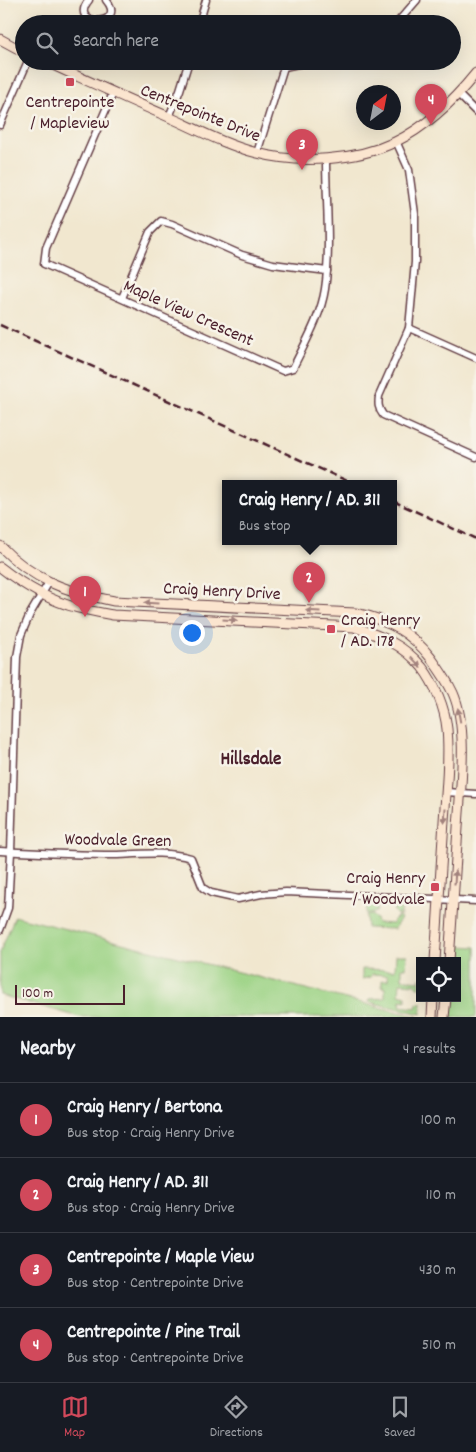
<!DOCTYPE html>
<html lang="en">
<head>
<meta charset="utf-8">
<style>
  body { margin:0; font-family:Dekko,sans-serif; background:#242831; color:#f1f3f6 }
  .controls { position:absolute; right:15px; bottom:15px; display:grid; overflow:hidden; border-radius:0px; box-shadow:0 5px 20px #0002 }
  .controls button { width:45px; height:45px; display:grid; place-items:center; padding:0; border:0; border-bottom:1px solid #363941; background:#171b24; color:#f1f3f6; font:25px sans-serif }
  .compass { position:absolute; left:356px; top:85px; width:45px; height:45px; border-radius:50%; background:#171b24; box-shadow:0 5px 20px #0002; rotate:32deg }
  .scale { position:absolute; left:15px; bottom:12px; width:110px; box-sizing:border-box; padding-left:5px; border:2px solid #4a1f2b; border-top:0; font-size:14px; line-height:18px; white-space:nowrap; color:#4a1f2b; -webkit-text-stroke:4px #f7f3e8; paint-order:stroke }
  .you { position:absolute; left:191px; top:632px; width:18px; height:18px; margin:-12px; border:4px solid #fff; border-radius:50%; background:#1a73e8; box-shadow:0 0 0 8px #1a73e833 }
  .badge { display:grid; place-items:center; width:32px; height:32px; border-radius:50%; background:#d1495b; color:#fff; font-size:16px; font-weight:700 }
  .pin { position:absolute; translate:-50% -41px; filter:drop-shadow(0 1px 2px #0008) }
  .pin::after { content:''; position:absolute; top:26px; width:18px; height:15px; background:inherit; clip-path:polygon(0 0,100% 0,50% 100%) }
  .popup { position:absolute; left:222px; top:480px; width:175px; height:65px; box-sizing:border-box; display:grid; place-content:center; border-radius:0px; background:#171b24; filter:drop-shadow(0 1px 4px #0005); font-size:16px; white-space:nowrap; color:#9ea1a6 }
  .popup b { font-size:19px; color:#f1f3f6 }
  .popup::after { content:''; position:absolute; left:50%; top:100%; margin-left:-10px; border:10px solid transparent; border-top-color:#171b24 }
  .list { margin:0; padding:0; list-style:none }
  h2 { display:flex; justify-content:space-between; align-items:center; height:65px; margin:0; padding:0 20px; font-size:21px }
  h2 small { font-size:16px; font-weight:400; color:#9ea1a6 }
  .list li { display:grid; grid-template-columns:32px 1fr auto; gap:15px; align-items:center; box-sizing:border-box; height:75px; padding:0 20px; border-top:1px solid #363941 }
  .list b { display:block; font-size:19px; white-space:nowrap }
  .list p { margin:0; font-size:16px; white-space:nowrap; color:#9ea1a6 }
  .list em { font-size:16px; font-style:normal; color:#9ea1a6 }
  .icon { flex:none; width:28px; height:28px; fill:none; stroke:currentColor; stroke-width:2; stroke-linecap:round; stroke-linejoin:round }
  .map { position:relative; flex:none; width:476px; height:1017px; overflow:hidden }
  .search { position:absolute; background:#171b24; box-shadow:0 5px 20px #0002; left:15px; right:15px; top:15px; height:55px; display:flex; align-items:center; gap:12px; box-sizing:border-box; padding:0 18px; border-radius:28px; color:#9ea1a6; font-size:19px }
  .sheet { height:365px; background:#171b24 }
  nav { display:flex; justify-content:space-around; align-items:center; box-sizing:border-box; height:70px; border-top:1px solid #363941; background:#171b24; font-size:14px; color:#9ea1a6 }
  nav a { display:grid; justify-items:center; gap:2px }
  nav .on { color:#d1495b }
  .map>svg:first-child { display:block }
  .green { fill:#9cd385; stroke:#737958 }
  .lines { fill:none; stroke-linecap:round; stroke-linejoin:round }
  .street-casing { stroke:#633d44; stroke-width:9 }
  .secondary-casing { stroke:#633d44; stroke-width:11 }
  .street { stroke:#fff; stroke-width:6 }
  .secondary { stroke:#fbe5cf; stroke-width:9 }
  .rail { stroke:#4a1f2b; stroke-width:2.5; stroke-dasharray:8 4; stroke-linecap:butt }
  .oneway { fill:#a2827d }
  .poi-dot { fill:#d1495b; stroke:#f7f3e8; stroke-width:2 }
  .labels { text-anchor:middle; stroke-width:5; stroke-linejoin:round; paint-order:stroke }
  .poi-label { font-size:18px; fill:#4a1f2b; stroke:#f7f3e8 }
  .street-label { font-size:18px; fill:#4a1f2b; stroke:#f7f3e8 }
  .neighbourhood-label { font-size:19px; font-weight:bold; fill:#4a1f2b; stroke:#f7f3e8 }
</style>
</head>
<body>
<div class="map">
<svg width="476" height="1017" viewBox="0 0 476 1017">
  <rect width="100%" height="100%" fill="#f7f3e8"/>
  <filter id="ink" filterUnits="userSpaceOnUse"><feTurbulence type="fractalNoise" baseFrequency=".02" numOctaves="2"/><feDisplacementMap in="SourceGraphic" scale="10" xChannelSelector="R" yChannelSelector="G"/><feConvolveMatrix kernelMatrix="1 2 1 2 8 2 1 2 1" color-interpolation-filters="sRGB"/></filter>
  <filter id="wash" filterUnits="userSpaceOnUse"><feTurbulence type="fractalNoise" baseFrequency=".0096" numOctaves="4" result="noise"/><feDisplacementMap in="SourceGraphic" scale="20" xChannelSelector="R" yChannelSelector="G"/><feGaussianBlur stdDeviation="1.12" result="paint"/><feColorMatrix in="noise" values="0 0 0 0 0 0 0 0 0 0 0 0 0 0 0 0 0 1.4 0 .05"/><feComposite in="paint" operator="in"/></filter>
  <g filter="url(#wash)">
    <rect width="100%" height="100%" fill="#f1e7cf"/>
    <!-- green -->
    <g class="green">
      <polygon points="363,900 401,902 401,915 397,915 394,911 393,907 377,906 377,911 372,914 366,914 367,904"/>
      <polygon points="366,915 372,915 376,919 377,923 393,924 393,921 398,916 401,918 394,929 367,928"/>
      <polygon points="15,916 18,917 418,1017 79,1017 0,995 0,952"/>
      <polygon points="457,946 476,947 476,1017 451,1017 453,998 457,998 457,961 456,961"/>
      <polygon points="396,955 407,955 406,968 402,968 402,979 419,981 420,977 420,988 416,986 416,984 400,983 399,994 406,996 406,1001 401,1000 400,1006 416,1008 417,1004 422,1002 421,1014 369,1002 370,999 385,998 385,987 382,987 382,980 388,980 388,975 372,974 371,977 362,979 362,969 395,970"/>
    </g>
  </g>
  <g filter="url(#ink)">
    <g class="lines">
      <defs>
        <g id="street">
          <path d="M 89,0 C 66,28 129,27 106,0"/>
          <polyline points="199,24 206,0"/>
          <polyline points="396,24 417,0"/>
          <path d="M 113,93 L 46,248 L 44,264 L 283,371 L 293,368 C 305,343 321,316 325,289 C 331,249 326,200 326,159"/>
          <polyline points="459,95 476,112"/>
          <polyline points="169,117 180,90 189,61"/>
          <polyline points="0,125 28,61"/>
          <path d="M 396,141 L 409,170 L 415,214 L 415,262 L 409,328 L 379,396 C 378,404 378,408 383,415 L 476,457"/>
          <polyline points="257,153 284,67 312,61"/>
          <polyline points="122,298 150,232 161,221 172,224 242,255 273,264 327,271"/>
          <polyline points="409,328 476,358"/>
          <polyline points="446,792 476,794"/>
          <path d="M 0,851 C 38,853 77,855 115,855 C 140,854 166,851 191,858 L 203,888 L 211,893 L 238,899 L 261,894 L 286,892 L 476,901"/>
          <polyline points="0,930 8,908 11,852 17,657 21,635 30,614 49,582"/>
        </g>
        <g id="secondary">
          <polyline points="0,39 24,52"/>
          <path d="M 44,61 C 86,80 127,99 169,117 C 198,130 226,145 257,153 C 299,164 355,161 395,142 C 426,127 455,99 476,73"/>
          <path d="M 0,546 C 34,581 68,592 114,601 L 355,613 C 388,620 410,631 431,658 C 439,669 447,680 453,693 C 469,729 460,790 458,828 C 455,873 452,917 449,961"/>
          <path d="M 0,567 C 23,585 50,601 78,608 C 90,611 102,613 113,615 L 354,627 C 381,636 403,644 422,667 C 435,684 445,708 447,729 C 450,759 446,791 444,821 C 441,867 438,914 435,961"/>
          <polyline points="432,1017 433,998"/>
          <polyline points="444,1017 446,998"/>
        </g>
      </defs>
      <!-- street casing -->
      <use href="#street" class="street-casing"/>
      <!-- secondary casing -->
      <use href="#secondary" class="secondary-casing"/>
      <!-- street -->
      <use href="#street" class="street"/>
      <!-- secondary -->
      <use href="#secondary" class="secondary"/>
      <!-- rail -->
      <g class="rail">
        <polyline points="0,325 354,484"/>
        <polyline points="393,501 476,539"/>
      </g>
    </g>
    <!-- one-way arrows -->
    <defs><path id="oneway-solid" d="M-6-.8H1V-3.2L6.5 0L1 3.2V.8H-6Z" transform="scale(1.25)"/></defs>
    <g class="oneway">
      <use href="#oneway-solid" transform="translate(151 603) rotate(-177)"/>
      <use href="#oneway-solid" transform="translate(313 611) rotate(-177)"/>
      <use href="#oneway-solid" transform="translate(230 620) rotate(3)"/>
      <use href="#oneway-solid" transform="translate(416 662) rotate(47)"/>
      <use href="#oneway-solid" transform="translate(459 715) rotate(-100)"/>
      <use href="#oneway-solid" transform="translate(445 816) rotate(94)"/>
      <use href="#oneway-solid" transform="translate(455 877) rotate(-86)"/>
    </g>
  </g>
  <!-- markers -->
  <g class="poi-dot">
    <rect x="65" y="77" width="10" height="10" rx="2.5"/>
    <rect x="326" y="624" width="10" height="10" rx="2.5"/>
    <rect x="430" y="882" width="10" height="10" rx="2.5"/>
  </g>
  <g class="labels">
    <!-- poi labels -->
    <g class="poi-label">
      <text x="70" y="107">Centrepointe<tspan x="70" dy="21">/ Mapleview</tspan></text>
      <text x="341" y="625" text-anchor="start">Craig Henry<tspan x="341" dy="21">/ AD. 178</tspan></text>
      <text x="425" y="883" text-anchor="end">Craig Henry<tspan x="425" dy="21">/ Woodvale</tspan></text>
    </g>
    <!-- street labels -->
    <g class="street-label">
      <text transform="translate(201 112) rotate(22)" y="6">Centrepointe Drive</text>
      <text transform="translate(189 312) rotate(24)" y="6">Maple View Crescent</text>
      <text transform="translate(222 590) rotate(3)" y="6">Craig Henry Drive</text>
      <text transform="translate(118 839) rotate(1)" y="6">Woodvale Green</text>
    </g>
    <!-- neighbourhood labels -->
    <g class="neighbourhood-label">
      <text x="251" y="764">Hillsdale</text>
    </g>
  </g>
</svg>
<div class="controls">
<button><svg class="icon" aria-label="locate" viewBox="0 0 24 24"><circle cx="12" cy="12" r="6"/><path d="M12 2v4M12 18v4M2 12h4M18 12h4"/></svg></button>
</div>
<svg class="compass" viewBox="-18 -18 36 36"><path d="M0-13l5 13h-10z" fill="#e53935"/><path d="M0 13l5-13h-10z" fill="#9ea1a6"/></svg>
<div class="scale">100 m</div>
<div class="you"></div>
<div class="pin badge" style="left:85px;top:617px">1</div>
<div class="pin badge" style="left:309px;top:603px">2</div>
<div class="popup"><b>Craig Henry / AD. 311</b>Bus stop</div>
<div class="pin badge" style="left:302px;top:170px">3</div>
<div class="pin badge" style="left:431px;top:125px">4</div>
<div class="search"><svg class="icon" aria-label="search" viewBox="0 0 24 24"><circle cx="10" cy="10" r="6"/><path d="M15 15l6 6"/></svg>Search here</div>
</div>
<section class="sheet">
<h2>Nearby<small>4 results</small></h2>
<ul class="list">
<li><span class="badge">1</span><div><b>Craig Henry / Bertona</b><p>Bus stop · Craig Henry Drive</p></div><em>100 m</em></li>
<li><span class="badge">2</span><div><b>Craig Henry / AD. 311</b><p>Bus stop · Craig Henry Drive</p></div><em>110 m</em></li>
<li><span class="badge">3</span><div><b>Centrepointe / Maple View</b><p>Bus stop · Centrepointe Drive</p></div><em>430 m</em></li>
<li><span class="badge">4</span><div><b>Centrepointe / Pine Trail</b><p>Bus stop · Centrepointe Drive</p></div><em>510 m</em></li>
</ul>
</section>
<nav>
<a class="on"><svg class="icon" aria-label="map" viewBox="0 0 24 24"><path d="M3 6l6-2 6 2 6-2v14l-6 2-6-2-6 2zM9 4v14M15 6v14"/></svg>Map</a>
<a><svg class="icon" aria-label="directions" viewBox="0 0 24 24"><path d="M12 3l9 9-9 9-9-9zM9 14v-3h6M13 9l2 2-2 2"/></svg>Directions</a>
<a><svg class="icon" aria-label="saved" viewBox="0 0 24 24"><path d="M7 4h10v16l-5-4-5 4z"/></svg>Saved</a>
</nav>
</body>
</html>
